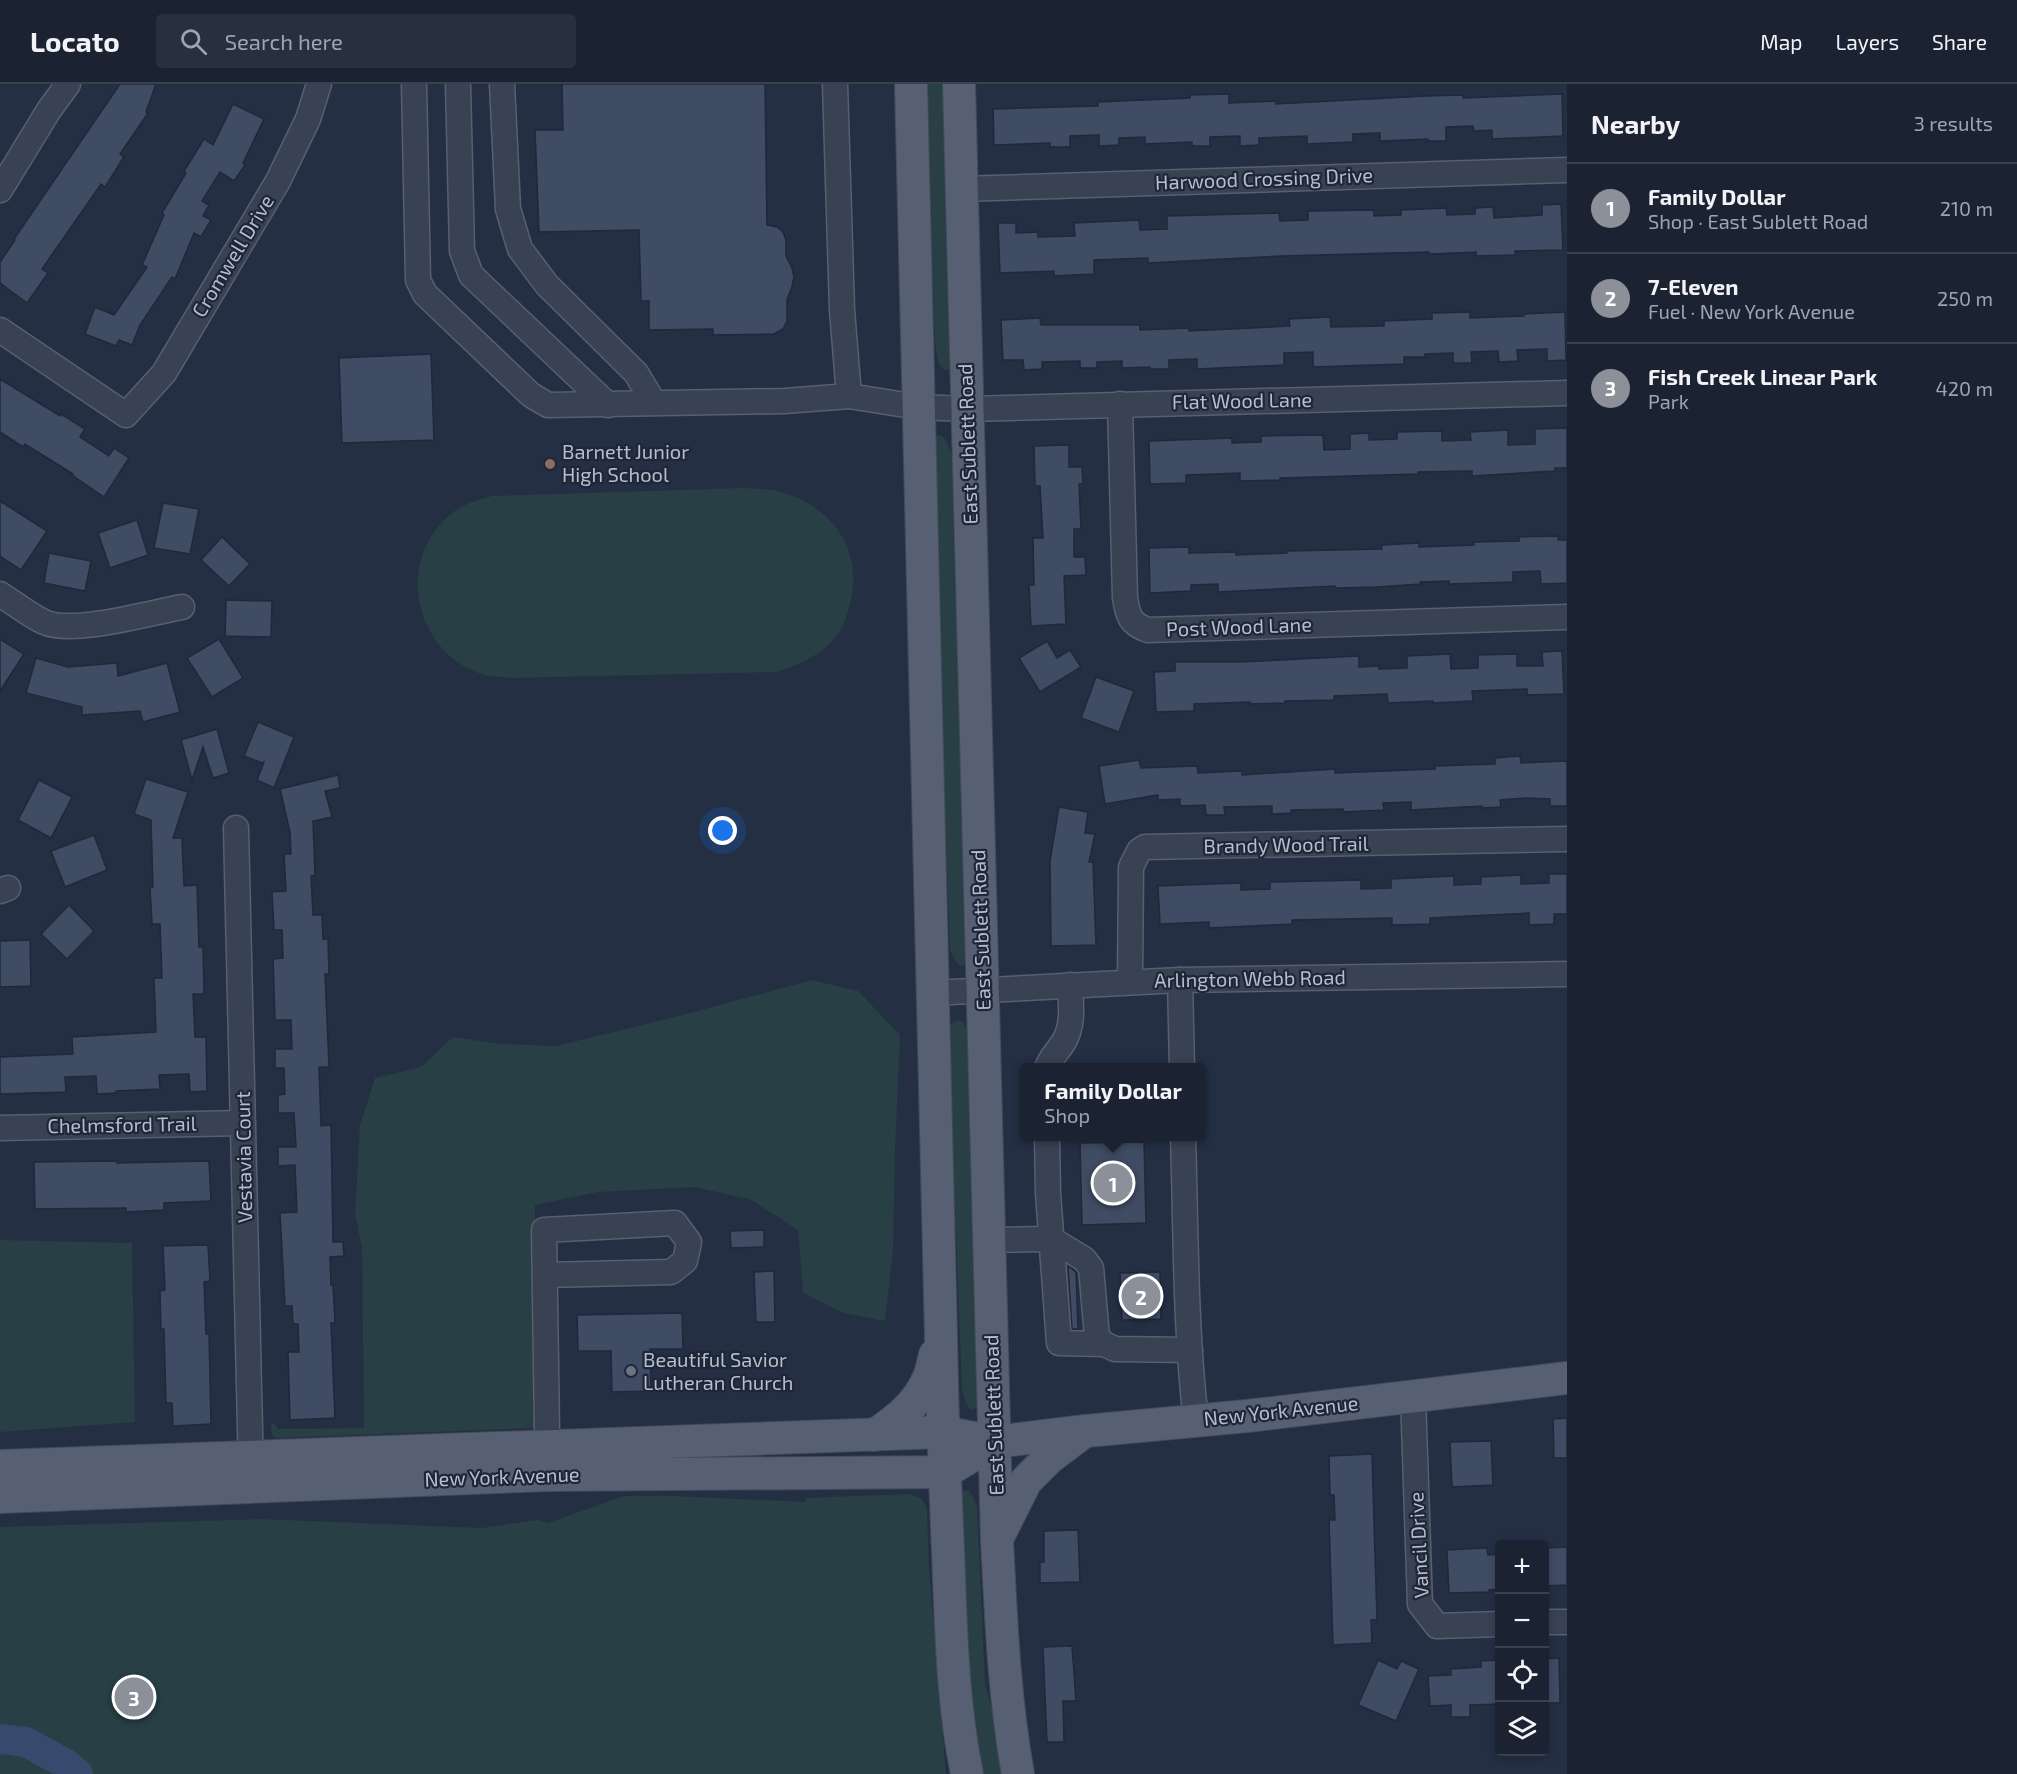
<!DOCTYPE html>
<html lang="en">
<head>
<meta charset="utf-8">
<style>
  body { margin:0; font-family:"Exo 2",sans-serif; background:#282f3f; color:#f1f3f6 }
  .controls { position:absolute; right:18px; bottom:18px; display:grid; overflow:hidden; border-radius:6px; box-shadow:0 3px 9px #0003 }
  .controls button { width:54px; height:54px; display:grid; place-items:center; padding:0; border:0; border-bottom:2px solid #39404e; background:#1b2333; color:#f1f3f6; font:30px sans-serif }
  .you { position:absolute; left:723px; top:747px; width:21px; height:21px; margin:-15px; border:4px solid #fff; border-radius:50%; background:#1a73e8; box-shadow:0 0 0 9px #1a73e833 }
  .badge { display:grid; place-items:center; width:39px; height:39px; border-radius:50%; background:#8c9099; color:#fff; font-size:20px; font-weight:700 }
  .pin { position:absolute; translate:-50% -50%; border:3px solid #fff; box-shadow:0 2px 6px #0006 }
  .popup { position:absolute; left:1020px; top:979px; width:186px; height:78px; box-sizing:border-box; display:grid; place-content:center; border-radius:6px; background:#1b2333; filter:drop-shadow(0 2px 4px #0005); font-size:20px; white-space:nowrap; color:#a0a4ac }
  .popup b { font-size:22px; color:#f1f3f6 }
  .popup::after { content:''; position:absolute; left:50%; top:100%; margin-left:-12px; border:12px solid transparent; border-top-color:#1b2333 }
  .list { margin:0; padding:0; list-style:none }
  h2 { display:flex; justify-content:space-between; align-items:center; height:78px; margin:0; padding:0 24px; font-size:26px }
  h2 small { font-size:20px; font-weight:400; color:#a0a4ac }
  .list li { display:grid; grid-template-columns:39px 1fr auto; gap:18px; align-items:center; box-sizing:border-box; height:90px; padding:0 24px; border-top:2px solid #39404e }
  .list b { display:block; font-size:22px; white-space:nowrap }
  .list p { margin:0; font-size:20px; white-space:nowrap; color:#a0a4ac }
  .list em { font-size:20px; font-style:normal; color:#a0a4ac }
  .icon { flex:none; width:33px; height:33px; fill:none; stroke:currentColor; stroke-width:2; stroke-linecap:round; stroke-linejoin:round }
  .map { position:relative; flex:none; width:1567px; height:1690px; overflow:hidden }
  header { display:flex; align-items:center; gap:36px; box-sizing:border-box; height:84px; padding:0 30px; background:#1b2333; border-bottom:2px solid #39404e }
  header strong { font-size:28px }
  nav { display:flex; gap:33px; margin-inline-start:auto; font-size:21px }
  .search { width:420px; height:54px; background:#282f3f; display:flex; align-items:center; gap:15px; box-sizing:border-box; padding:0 21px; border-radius:6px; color:#a0a4ac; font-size:22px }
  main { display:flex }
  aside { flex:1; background:#1b2333 }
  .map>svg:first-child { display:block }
  .green { fill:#273f45 }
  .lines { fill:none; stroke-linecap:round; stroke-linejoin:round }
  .river { stroke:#37496c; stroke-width:30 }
  .building { fill:#404c64; stroke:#20283a; stroke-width:1.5 }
  .minor-casing { stroke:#575f70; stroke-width:27 }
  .major-casing { stroke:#434a5c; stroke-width:34 }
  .minor { stroke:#394253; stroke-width:24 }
  .major { stroke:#576073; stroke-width:32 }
  .education-dot { fill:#8d6e63; stroke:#1e2638; stroke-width:2 }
  .worship-dot { fill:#6b7280; stroke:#1e2638; stroke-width:2 }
  .labels { text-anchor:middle; stroke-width:4.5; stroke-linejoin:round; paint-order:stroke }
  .street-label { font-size:20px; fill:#b6bdcd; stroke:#1e2638 }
  .poi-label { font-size:20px; fill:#b6bdcd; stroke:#1e2638; text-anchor:start }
</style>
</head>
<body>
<header>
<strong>Locato</strong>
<div class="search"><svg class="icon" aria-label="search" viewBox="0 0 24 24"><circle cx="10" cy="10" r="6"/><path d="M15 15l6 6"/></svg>Search here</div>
<nav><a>Map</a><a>Layers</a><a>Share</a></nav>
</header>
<main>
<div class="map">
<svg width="1567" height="1690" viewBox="0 0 1567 1690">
  <rect width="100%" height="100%" fill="#242f44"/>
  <!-- green -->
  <g class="green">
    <polygon points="919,0 950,0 952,281 949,286 944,286 938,279 935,259 929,101"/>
    <polygon points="940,351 946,356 952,372 955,509 959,550 968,875 965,880 960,882 954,875 950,865 932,358 936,352"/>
    <path d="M 742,404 C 758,405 773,404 788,410 C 834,426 862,467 851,516 C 848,528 845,540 838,550 C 822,571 801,580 777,588 L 512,594 C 503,593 493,593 485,591 C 418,572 395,485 444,436 C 456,423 475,416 492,412 Z"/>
    <polygon points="812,896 858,907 900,951 895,1067 893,1168 885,1237 844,1229 803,1209 798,1146 752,1116 695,1103 598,1108 535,1121 536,1331 536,1341 534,1344 276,1354 272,1351 271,1340 275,1340 278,1345 364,1344 362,1164 355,1130 360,1041 375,994 421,983 453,953 501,960 556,962 683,931"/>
    <polygon points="960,936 972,949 981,1314 977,1323 970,1326 965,1317 962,1305 956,1146 951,1097 948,944 954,937"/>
    <polygon points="0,1156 132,1159 135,1338 0,1348"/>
    <polygon points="969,1406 977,1422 985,1600 992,1626 1002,1652 1009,1690 977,1690 966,1626 958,1414 962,1407"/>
    <polygon points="909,1410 922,1415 927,1425 929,1485 946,1690 0,1690 0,1443 261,1435 481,1444 538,1436 548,1439 624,1412 671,1412 807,1418 804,1414"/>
  </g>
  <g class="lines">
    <!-- river -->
    <polyline class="river" points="0,1655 26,1658 66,1680 78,1690"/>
  </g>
  <!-- building -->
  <g class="building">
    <polygon points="120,0 156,0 146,28 148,29 120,70 124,73 105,103 101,100 42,185 48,189 27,219 0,199 0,178 15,156 14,155"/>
    <polygon points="562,0 765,0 767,141 777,143 783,148 786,156 786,172 792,184 794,193 792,203 787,216 787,237 783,245 774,250 713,251 713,245 649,246 649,217 641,217 639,146 539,148 535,46 563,46"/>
    <polygon points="1229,10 1229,19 1276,17 1276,20 1426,12 1463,11 1463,14 1562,10 1563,52 1492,55 1492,46 1474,47 1473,42 1446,43 1446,57 1428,57 1428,55 1380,57 1380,49 1353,50 1353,58 1307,60 1307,52 1259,54 1259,61 1240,62 1240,52 1210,53 1210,62 1192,62 1192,58 1145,60 1145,53 1119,54 1119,61 1099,62 1099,51 1070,52 1070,63 1050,63 1050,59 994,61 993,25 1098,22 1098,18 1190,14 1190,11"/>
    <polygon points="233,20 264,35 243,79 245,81 234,97 220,88 202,117 209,121 203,132 211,136 201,153 194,149 175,195 172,193 140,241 132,261 119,256 116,262 85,250 95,223 114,231 147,183 142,181 164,131 162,129 186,89 184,87 204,55 213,61"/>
    <polygon points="1561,120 1563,166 1515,167 1515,171 1476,172 1476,168 1429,170 1429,168 1281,172 1148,179 1148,174 1094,176 1094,190 1054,192 1054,187 1000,189 998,139 1016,139 1016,149 1038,148 1038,153 1075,152 1074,139 1139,136 1140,146 1167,145 1167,132 1279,129 1280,137 1308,136 1308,127 1374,126 1374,132 1401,131 1401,126 1446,124 1447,131 1475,130 1475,124 1493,123 1494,134 1542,131 1542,121"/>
    <polygon points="1470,228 1470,234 1524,232 1524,230 1565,228 1566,276 1547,277 1547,265 1517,266 1518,277 1499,278 1498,267 1471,268 1472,279 1453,279 1453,269 1425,270 1425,273 1404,273 1404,280 1313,283 1313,268 1284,269 1284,281 1197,285 1197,275 1169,276 1169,285 1150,285 1150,283 1122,284 1122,277 1097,278 1097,284 1080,284 1080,277 1042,278 1042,285 1024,286 1023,276 1003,276 1001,236 1040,234 1041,241 1140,241 1140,246 1189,244 1189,247 1290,242 1289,235 1330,233 1331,243 1384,242 1384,237 1432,235 1432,229"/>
    <polygon points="431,270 434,356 342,359 339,274"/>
    <polygon points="0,295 60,332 61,330 85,345 80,353 109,372 114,364 129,374 104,413 72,391 73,390 25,360 23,363 0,348"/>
    <polygon points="1567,344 1567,384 1555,384 1555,387 1472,392 1472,387 1418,388 1418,390 1280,394 1280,396 1240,397 1240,389 1186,391 1186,399 1150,400 1149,357 1232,354 1232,359 1261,358 1261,352 1323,351 1324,366 1350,365 1350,350 1369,349 1369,356 1397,355 1397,348 1442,347 1442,357 1471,356 1470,348 1508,346 1508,361 1535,360 1535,345"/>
    <polygon points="1069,361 1069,383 1082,383 1083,400 1079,400 1081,445 1074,445 1074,473 1085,473 1086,491 1064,492 1066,540 1031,542 1029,501 1034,501 1033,454 1043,454 1040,402 1035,402 1034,362"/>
    <polygon points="0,417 47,447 21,486 0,472"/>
    <polygon points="163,419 199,425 190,470 154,464"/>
    <polygon points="137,436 148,471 110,484 98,449"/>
    <polygon points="1558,452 1558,456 1567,456 1567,499 1541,500 1540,487 1513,488 1513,498 1449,500 1449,497 1420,498 1421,500 1376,503 1335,504 1335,502 1218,508 1218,500 1191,501 1191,507 1150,509 1149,464 1189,463 1189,469 1236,468 1236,471 1287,469 1287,467 1382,465 1381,461 1419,459 1419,463 1474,461 1474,458 1519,457 1519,453"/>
    <polygon points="222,453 250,480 229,502 201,476"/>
    <polygon points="49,469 91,477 85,507 44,499"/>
    <polygon points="226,516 272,517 271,553 225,552"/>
    <polygon points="0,555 24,570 0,607"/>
    <polygon points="219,555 243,594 212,613 187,574"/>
    <polygon points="1047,557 1057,574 1070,566 1081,583 1040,608 1019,574"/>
    <polygon points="1562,567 1564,610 1527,611 1527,605 1472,607 1473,617 1433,619 1433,617 1388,619 1387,610 1334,612 1334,616 1285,617 1285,619 1250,620 1250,618 1194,620 1194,627 1156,628 1154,588 1175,587 1175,578 1240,578 1359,572 1359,583 1379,582 1379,585 1407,584 1407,572 1450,570 1451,585 1478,584 1478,571 1517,570 1517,582 1543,582 1542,568"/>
    <polygon points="36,574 68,583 117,579 118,592 167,579 180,628 143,638 140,627 82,631 82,623 26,609"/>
    <polygon points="1096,593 1134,607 1119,648 1081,634"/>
    <polygon points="258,638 294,653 274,704 257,696 264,678 262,679 244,672"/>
    <polygon points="217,645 229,689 213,694 203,663 192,696 181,656"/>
    <polygon points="1520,672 1521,679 1567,677 1567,722 1550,722 1550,715 1527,714 1500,716 1501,723 1482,724 1482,722 1411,726 1411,718 1383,719 1384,726 1343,728 1343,725 1291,726 1291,729 1272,730 1272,722 1224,723 1225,731 1206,731 1205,721 1180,722 1180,715 1158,716 1158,711 1105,720 1099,682 1139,676 1141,684 1197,682 1198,689 1242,687 1242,691 1335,685 1335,689 1435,685 1435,682 1495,680 1495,674"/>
    <polygon points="338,691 340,704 325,707 332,733 313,737 315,791 311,792 313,831 322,831 323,855 328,855 329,890 325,890 329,983 319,983 321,1042 331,1041 333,1158 343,1158 344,1172 330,1173 331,1201 333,1200 335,1239 331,1239 335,1334 290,1336 288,1268 299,1268 298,1240 293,1240 292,1222 285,1222 280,1129 297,1128 295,1081 278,1082 278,1063 296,1063 294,1029 278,1029 278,1011 285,1010 284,984 275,984 275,965 292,965 291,936 275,936 273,875 283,874 282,846 274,846 272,808 286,807 284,770 291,770 290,748 280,705"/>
    <polygon points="146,695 188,708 173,754 182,754 184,802 197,801 199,863 203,863 204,910 193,910 195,953 206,953 207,1007 190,1008 189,990 159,991 160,1005 116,1007 116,1009 97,1010 96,992 65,993 66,1008 0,1010 0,973 73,970 72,953 156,948 154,894 162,894 160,840 152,840 150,803 153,803 151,736 134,730"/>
    <polygon points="39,696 72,713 51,754 18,736"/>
    <polygon points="1059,723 1088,728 1085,749 1095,750 1089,778 1093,778 1096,861 1051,862 1050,777"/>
    <polygon points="94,751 107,786 65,803 51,767"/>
    <polygon points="1549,790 1567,790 1567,830 1554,830 1554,840 1529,841 1529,829 1430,834 1430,840 1392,841 1392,834 1292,836 1292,840 1209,844 1209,838 1160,840 1158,802 1241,799 1241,806 1270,805 1270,798 1361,796 1361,805 1391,804 1391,795 1454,792 1454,801 1481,800 1481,793 1521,791 1521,800 1549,799"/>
    <polygon points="69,821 94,847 67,875 41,850"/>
    <polygon points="30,856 31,902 0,903 0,857"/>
    <polygon points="1144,1058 1146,1139 1082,1141 1080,1059"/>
    <polygon points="117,1077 117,1079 209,1077 211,1117 164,1119 164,1126 126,1128 126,1124 35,1125 34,1078"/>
    <polygon points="764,1146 764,1163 731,1164 730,1147"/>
    <polygon points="208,1161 210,1197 204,1198 206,1250 209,1250 211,1340 173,1342 172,1319 166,1319 164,1245 161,1245 160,1207 165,1206 163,1162"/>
    <polygon points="1068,1182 1076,1188 1078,1245 1072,1245"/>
    <polygon points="774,1187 775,1238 756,1238 754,1188"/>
    <polygon points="1160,1188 1161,1235 1122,1236 1120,1189"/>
    <polygon points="682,1229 683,1265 650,1265 651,1307 612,1308 611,1267 578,1267 577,1231"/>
    <polygon points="1567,1334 1567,1374 1554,1374 1553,1335"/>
    <polygon points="1491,1357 1493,1401 1452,1403 1450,1358"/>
    <polygon points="1372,1370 1377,1536 1371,1536 1372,1559 1333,1561 1329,1436 1335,1436 1334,1411 1330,1411 1329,1372"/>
    <polygon points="1078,1446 1080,1498 1040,1499 1040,1478 1044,1478 1044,1447"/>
    <polygon points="1567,1463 1567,1501 1545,1502 1545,1464"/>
    <polygon points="1487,1464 1488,1471 1500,1470 1500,1505 1489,1506 1489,1508 1449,1509 1447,1466"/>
    <polygon points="1072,1562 1076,1617 1063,1617 1064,1658 1047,1658 1043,1563"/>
    <polygon points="1559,1574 1560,1619 1545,1619 1545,1575"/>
    <polygon points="1378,1576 1397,1585 1401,1577 1419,1585 1396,1637 1358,1621"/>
    <polygon points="1500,1576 1500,1620 1470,1621 1470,1633 1451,1633 1451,1621 1430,1622 1428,1592 1451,1591 1451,1585 1481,1583 1481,1577"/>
  </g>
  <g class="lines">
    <defs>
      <g id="minor">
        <polyline points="414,0 418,196 425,210 531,311 548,321 785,317 849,312 918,323 967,325 1567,309"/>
        <polyline points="458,0 462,167 471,191 608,321"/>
        <polyline points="502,0 508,125 520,165 547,201 636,289 654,319"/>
        <polyline points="835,0 842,226 849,312"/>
        <polyline points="961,105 1567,86"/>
        <polyline points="0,106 49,26 68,0"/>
        <polyline points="0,246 126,331 164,289 278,97 308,35 319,0"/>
        <path d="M 1120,320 L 1125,514 C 1128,532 1130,540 1148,546 L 1567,533"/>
        <path d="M 0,510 C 14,519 29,531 44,538 C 73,551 149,529 182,523"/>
        <polyline points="236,744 251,1388"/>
        <polyline points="0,807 8,804"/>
        <polyline points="1180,896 1182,984"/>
        <polyline points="1130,897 1131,783 1139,767 1145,763 1567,755"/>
        <polyline points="932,909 1180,896 1567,890"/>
        <path d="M 1047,984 C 1050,974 1058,967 1063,959 C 1074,942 1071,921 1070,901"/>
        <polyline points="0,1044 243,1039"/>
        <polyline points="1047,1052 1048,1109 1059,1259 1104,1260"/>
        <path d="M 1183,1052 C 1186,1147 1185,1243 1196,1337"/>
        <polyline points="989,1156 1051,1155 1084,1175 1091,1184 1097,1253 1104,1260 1115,1265 1190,1266"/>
        <polyline points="545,1191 671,1188 685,1177 689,1158 675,1139 544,1146 547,1347 547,1363"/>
        <polyline points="1413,1312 1420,1520 1437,1542 1500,1540"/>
        <polyline points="1544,1538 1567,1538"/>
      </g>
      <g id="major">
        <path d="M 911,0 L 941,1253 C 942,1325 945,1396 948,1467 C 951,1542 952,1617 967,1690"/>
        <path d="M 959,0 L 997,1456 C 1001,1534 1004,1612 1018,1690"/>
        <path d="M 875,1351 C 898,1335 918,1320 929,1293 C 932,1286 933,1278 935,1271"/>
        <polyline points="0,1382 942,1348 995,1358 1086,1347 1247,1332 1567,1294"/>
        <polyline points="0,1413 548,1391 945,1388 995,1358"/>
        <polyline points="1000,1449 1026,1397 1049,1374 1085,1347"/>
      </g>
    </defs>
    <!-- minor casing -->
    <use href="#minor" class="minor-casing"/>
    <!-- major casing -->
    <use href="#major" class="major-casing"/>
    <!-- minor -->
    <use href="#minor" class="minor"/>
    <!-- major -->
    <use href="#major" class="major"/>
  </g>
  <!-- markers -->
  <circle class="education-dot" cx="550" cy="380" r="6"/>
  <circle class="worship-dot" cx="631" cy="1287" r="6"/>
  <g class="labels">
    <!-- street labels -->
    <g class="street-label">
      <text transform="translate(1264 95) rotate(-2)" y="7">Harwood Crossing Drive</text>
      <text transform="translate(233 172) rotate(-59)" y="7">Cromwell Drive</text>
      <text transform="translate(1242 317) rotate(-1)" y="7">Flat Wood Lane</text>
      <text transform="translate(968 360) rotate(-92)" y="7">East Sublett Road</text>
      <text transform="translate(1239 543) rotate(-2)" y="7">Post Wood Lane</text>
      <text transform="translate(1286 761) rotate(-1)" y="7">Brandy Wood Trail</text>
      <text transform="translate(981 846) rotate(-92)" y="7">East Sublett Road</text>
      <text transform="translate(1250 895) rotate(-1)" y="7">Arlington Webb Road</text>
      <text transform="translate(122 1041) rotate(-1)" y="7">Chelmsford Trail</text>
      <text transform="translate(244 1073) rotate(-91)" y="7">Vestavia Court</text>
      <text transform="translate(1281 1327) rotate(-6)" y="7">New York Avenue</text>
      <text transform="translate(994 1331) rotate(-92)" y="7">East Sublett Road</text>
      <text transform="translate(502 1393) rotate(-2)" y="7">New York Avenue</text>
      <text transform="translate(1419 1461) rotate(-93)" y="7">Vancil Drive</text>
    </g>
    <!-- poi labels -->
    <g class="poi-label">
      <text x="562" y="375">Barnett Junior<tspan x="562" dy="23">High School</tspan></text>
      <text x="643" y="1283">Beautiful Savior<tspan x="643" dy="23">Lutheran Church</tspan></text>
    </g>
  </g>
</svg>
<div class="controls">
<button>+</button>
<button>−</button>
<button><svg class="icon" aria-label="locate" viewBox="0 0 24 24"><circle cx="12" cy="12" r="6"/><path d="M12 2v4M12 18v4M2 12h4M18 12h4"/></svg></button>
<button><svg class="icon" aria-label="layers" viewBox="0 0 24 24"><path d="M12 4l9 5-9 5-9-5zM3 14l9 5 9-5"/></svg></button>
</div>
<div class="you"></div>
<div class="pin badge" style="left:1113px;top:1099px">1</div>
<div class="popup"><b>Family Dollar</b>Shop</div>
<div class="pin badge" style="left:1141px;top:1212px">2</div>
<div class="pin badge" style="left:134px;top:1613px">3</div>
</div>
<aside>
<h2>Nearby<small>3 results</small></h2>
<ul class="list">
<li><span class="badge">1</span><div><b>Family Dollar</b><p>Shop · East Sublett Road</p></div><em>210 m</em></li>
<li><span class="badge">2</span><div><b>7-Eleven</b><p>Fuel · New York Avenue</p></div><em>250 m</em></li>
<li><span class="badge">3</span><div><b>Fish Creek Linear Park</b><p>Park</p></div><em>420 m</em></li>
</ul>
</aside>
</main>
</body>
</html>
